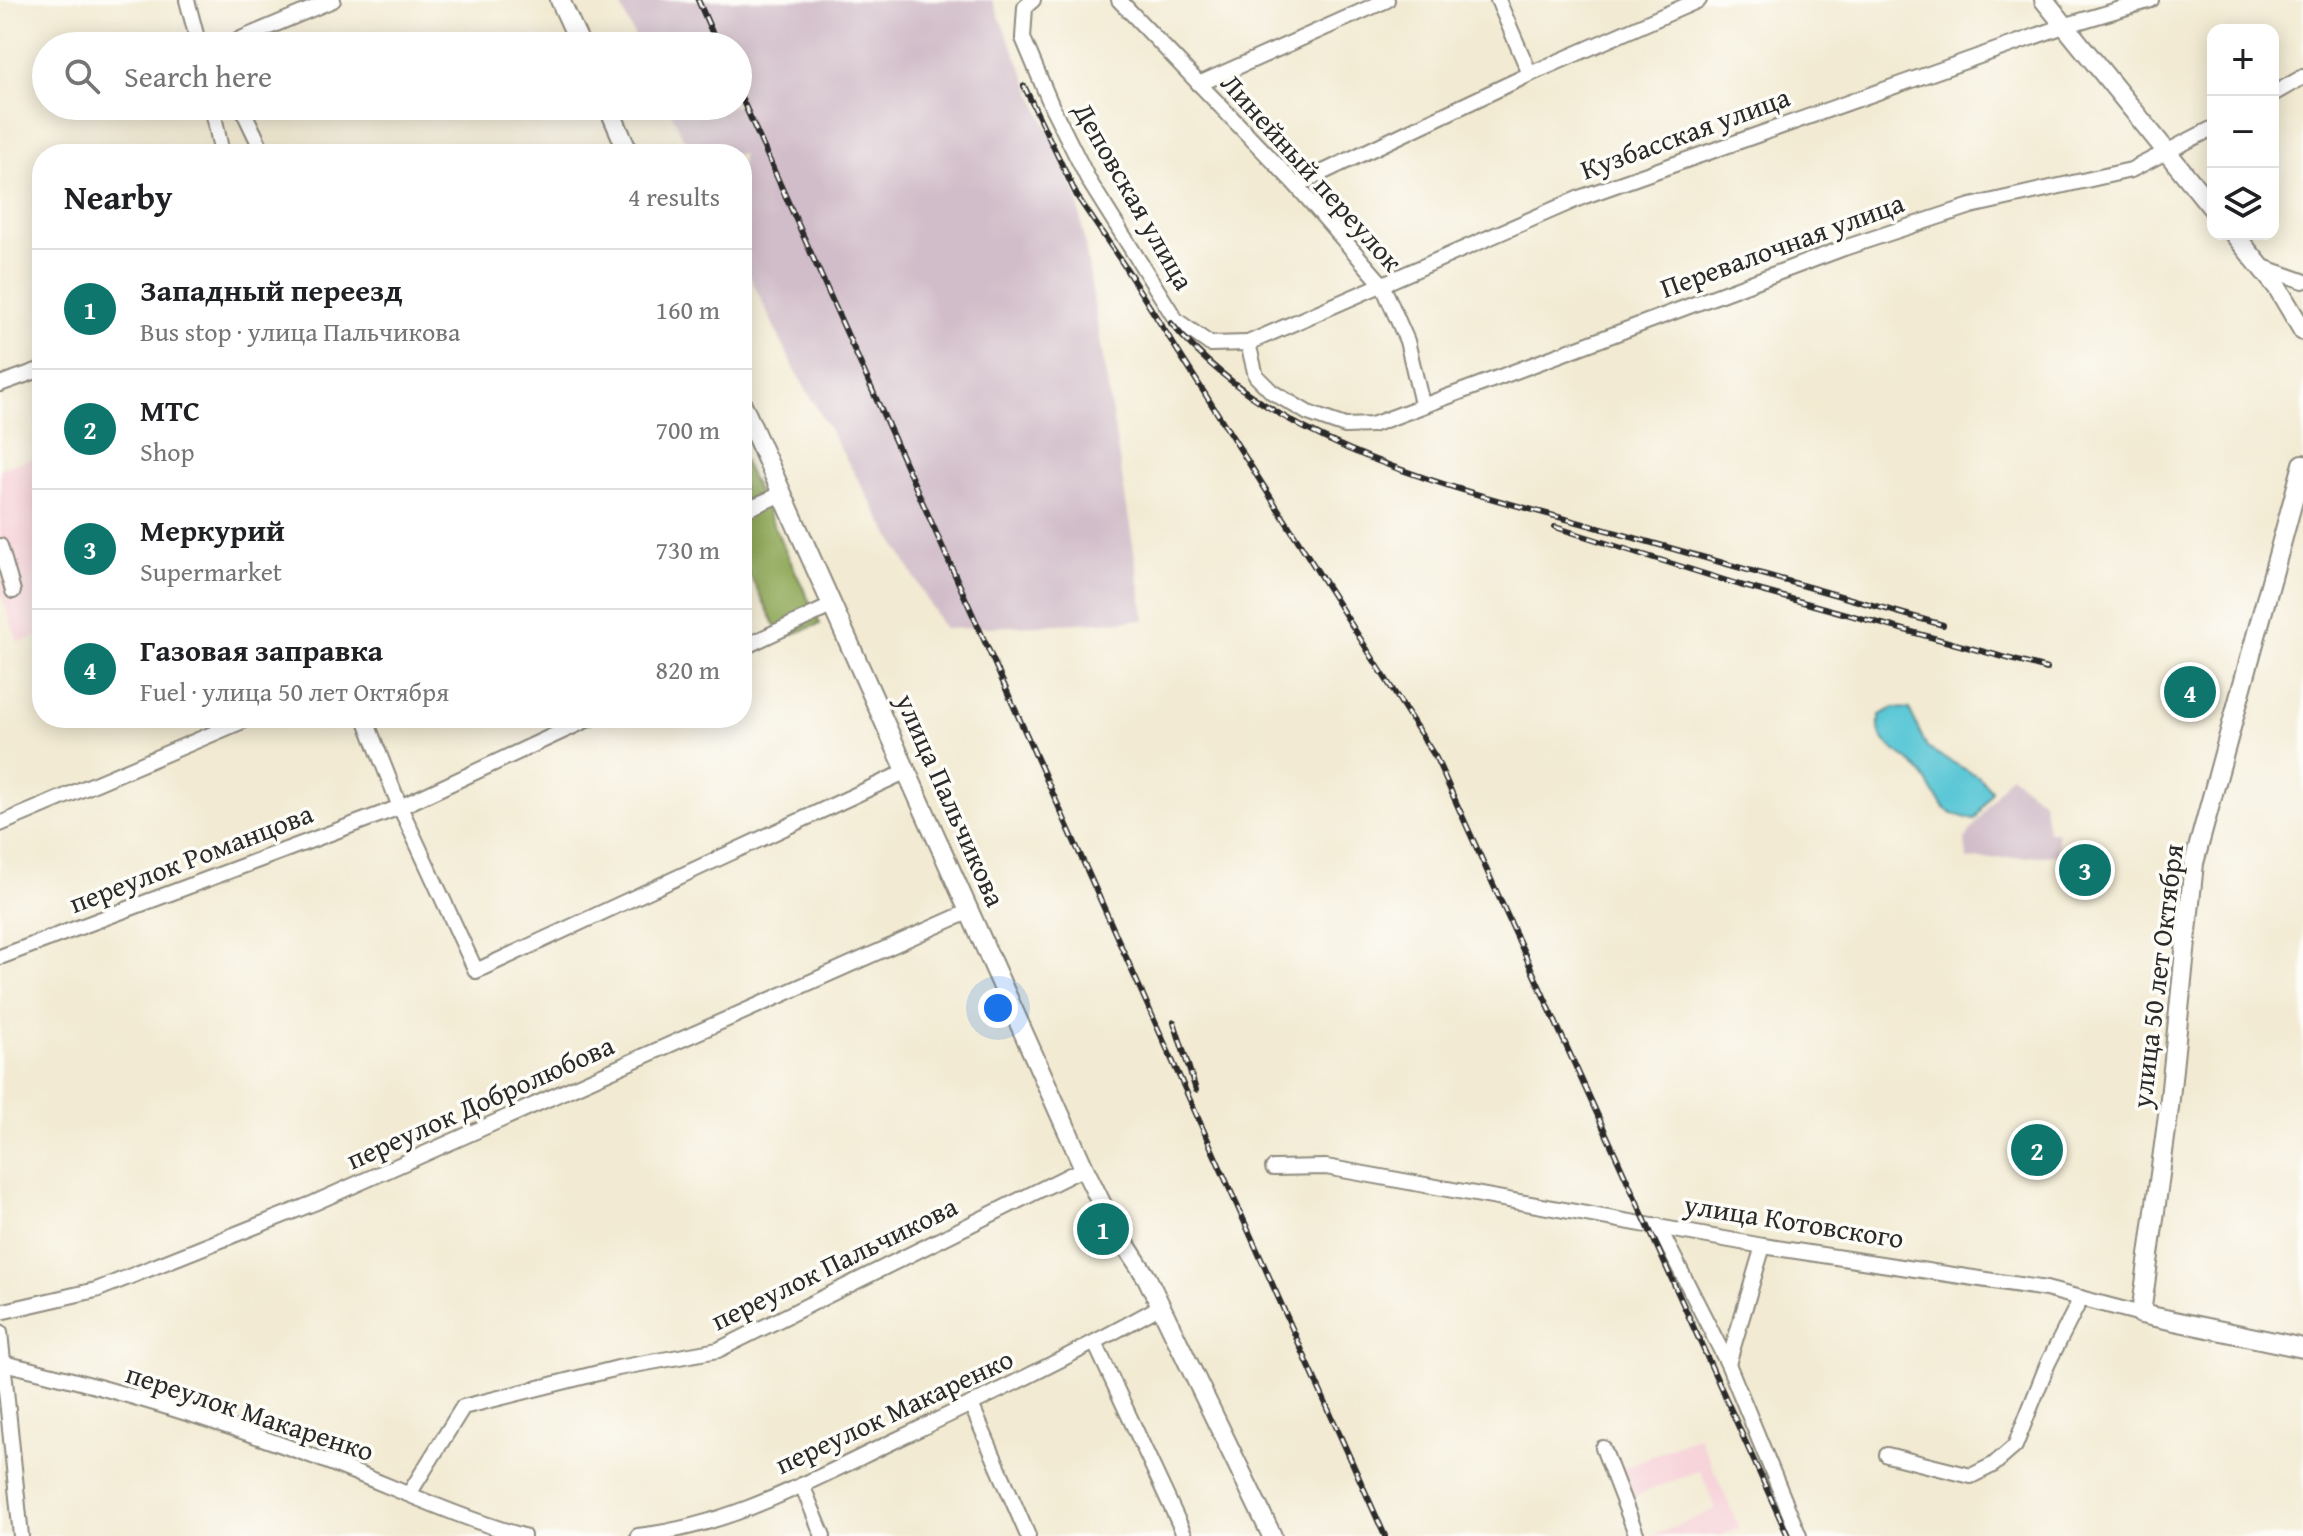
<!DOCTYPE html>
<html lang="en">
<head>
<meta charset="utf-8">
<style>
  body { margin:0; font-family:"Gentium Book Plus",serif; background:#f6f6f6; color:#202124 }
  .controls { position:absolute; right:24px; top:24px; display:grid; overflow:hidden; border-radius:16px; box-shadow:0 4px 20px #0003 }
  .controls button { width:72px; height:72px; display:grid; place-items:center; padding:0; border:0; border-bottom:2px solid #e0e0e0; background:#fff; color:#202124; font:40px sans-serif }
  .you { position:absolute; left:998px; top:1008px; width:28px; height:28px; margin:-20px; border:6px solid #fff; border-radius:50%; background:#1a73e8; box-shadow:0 0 0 12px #1a73e833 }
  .badge { display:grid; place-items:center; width:52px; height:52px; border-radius:50%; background:#0f766e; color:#fff; font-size:26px; font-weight:700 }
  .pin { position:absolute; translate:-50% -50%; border:4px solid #fff; box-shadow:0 2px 8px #0006 }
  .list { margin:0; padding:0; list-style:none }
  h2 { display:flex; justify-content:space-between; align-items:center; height:104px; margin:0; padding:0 32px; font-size:34px }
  h2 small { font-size:26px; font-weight:400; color:#757577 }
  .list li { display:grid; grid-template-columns:52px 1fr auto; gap:24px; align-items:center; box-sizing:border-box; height:120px; padding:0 32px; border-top:2px solid #e0e0e0 }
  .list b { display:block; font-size:30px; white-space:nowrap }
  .list p { margin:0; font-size:26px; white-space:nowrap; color:#757577 }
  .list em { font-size:26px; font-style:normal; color:#757577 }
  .icon { flex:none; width:44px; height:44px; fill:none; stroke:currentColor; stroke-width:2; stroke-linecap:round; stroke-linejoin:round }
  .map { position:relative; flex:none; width:2303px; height:1536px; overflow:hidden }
  .search { position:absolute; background:#fff; box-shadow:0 4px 20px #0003; left:32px; top:32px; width:720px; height:88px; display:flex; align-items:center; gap:20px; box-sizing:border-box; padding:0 28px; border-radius:44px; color:#757577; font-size:30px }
  .panel { position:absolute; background:#fff; box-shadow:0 4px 20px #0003; left:32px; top:144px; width:720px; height:584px; border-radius:32px }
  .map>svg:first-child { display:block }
  .built { fill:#f6cfd7 }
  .industrial { fill:#d1bdc9 }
  .forest { fill:#92aa5c; stroke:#5e6a44; stroke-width:2 }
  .water { fill:#5cc7d6; stroke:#447980; stroke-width:2 }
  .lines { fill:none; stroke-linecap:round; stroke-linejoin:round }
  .minor-casing { stroke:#8e8a7e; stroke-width:18 }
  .major-casing { stroke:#8e8a7e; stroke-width:22 }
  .minor { stroke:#fff; stroke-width:14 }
  .major { stroke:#fff; stroke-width:18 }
  .rail-casing { stroke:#2b2b2b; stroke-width:6 }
  .rail { stroke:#fdfcf7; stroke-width:3; stroke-dasharray:9; stroke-linecap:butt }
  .labels { text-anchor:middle; stroke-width:7; stroke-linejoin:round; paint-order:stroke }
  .street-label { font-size:28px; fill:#2b2b2b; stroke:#fdfcf7 }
</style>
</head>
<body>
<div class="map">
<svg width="2303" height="1536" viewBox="0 0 2303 1536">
  <rect width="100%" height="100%" fill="#fdfcf7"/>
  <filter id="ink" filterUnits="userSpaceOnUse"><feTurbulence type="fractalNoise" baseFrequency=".0125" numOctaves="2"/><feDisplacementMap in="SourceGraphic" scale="16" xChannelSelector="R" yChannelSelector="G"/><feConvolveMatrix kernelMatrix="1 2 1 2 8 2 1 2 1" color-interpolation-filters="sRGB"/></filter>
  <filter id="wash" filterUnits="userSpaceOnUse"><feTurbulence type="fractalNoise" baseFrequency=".006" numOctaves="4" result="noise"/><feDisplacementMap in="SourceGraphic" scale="32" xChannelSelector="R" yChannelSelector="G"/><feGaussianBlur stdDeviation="1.8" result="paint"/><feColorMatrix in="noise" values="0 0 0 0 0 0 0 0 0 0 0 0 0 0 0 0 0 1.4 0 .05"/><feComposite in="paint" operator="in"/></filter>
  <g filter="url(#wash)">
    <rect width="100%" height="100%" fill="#f2ead2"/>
    <!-- built -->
    <g class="built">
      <polygon points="42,455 42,635 18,642 0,590 0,469"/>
      <polygon points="1699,1436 1739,1528 1721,1536 1653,1536 1716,1509 1700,1470 1631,1498 1619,1470"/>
    </g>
    <!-- industrial -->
    <g class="industrial">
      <polygon points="618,0 992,0 1077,196 1145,620 944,629 796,372 742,260 742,154 691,154 668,106 738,106 738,46 639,46"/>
      <polygon points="2010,775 2043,801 2048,832 2058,832 2058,855 1967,860 1965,839"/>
    </g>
    <!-- forest -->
    <polygon class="forest" points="742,458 820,624 782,638 742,560"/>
    <!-- water -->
    <path class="water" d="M 1894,708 L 1909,709 L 1927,748 L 1979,777 L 1992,791 L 1975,819 C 1934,815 1939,792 1917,768 C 1902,752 1872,744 1880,715 Z"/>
  </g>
  <g filter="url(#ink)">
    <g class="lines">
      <defs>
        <g id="minor">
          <polyline points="187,0 199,46"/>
          <polyline points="1033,0 1025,7 1023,38 1052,107 1089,181 1176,320 1210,344 1248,343 1256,376 1272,392 1308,413 1345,426 1372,425 1844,248 1971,206 2131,170 2213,128"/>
          <polyline points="1119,0 1296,185 1382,284 1407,341 1422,404"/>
          <polyline points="1498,0 1530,74"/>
          <polyline points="224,46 333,0"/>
          <polyline points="1199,84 1387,0"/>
          <polyline points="2273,94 2303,77"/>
          <polyline points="212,106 222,154"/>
          <polyline points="241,106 264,154"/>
          <polyline points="1296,185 1530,74 1699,0"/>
          <polyline points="2263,267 2303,281"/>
          <polyline points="1248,343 1582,197 2067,25 2151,0"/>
          <polyline points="0,384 42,369"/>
          <polyline points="742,511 782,494"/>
          <polyline points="0,546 13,591"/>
          <polyline points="742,648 833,605"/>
          <polyline points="365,718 400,807 476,971 907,771"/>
          <polyline points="0,824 250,718"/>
          <polyline points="0,957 400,807 591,718"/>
          <polyline points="1273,1168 1326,1167 1763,1246 2046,1289 2141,1314"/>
          <polyline points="1658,1226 1728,1364 1799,1536"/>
          <polyline points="0,1312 96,1290 314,1203 970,911"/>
          <polyline points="0,1332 21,1536"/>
          <polyline points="1095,1343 1185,1536"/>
          <path d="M 3,1363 C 105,1386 208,1418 307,1454 C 379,1480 449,1515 523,1536"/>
          <polyline points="1728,1364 1763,1246"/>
          <polyline points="971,1404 1028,1536"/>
          <polyline points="1603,1448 1637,1536"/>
          <polyline points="1887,1455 1971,1476 1993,1465 2015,1446 2048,1363 2081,1298"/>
          <polyline points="802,1485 823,1536"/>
          <polyline points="409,1494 463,1407 618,1368 718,1350 1084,1168"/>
          <path d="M 638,1536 C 730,1526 812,1480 894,1441 C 984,1398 1074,1355 1161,1306"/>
        </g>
        <g id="major">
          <polyline points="560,0 581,46"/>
          <polyline points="2044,0 2213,209"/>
          <polyline points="608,106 629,154"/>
          <polyline points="2234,234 2277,287 2303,331"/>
          <polyline points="742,404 1084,1168 1109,1219 1147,1278 1272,1536"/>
          <polyline points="2303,464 2194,863 2169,1108 2141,1314 2303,1348"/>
        </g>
      </defs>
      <!-- minor casing -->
      <use href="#minor" class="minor-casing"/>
      <!-- major casing -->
      <use href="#major" class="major-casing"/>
      <!-- minor -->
      <use href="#minor" class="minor"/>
      <!-- major -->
      <use href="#major" class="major"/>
      <defs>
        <g id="rail">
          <polyline points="698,0 718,46"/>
          <polyline points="1024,86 1077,196 1132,277"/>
          <polyline points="738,90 1385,1536"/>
          <polyline points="1127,271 1436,758 1788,1536"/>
          <path d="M 1171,323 C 1280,454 1461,489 1617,533 C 1726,564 1834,594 1943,625"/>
          <polyline points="1555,527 1740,585 2047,669"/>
          <polyline points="1174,1022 1196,1090"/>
        </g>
      </defs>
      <!-- rail casing -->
      <use href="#rail" class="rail-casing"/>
      <!-- rail -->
      <use href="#rail" class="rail"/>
    </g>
  </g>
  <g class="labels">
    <!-- street labels -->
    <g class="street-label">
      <text transform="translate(1685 133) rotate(-20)" y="10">Кузбасская улица</text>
      <text transform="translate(1312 172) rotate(48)" y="10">Линейный переулок</text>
      <text transform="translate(1134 196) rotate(60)" y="10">Деповская улица</text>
      <text transform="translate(1782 245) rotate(-20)" y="10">Перевалочная улица</text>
      <text transform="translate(951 800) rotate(66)" y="10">улица Пальчикова</text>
      <text transform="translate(191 858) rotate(-21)" y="10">переулок Романцова</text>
      <text transform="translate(2157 976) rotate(-83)" y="10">улица 50 лет Октября</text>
      <text transform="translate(480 1102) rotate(-24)" y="10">переулок Добролюбова</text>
      <text transform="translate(1794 1221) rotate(9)" y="10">улица Котовского</text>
      <text transform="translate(834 1263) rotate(-26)" y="10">переулок Пальчикова</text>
      <text transform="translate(894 1411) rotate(-25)" y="10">переулок Макаренко</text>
      <text transform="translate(250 1412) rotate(18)" y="10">переулок Макаренко</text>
    </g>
  </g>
</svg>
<div class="controls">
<button>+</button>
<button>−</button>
<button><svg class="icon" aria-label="layers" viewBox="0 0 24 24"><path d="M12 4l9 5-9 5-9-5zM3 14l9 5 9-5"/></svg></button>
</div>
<div class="you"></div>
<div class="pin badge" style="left:1103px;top:1229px">1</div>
<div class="pin badge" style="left:2037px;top:1150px">2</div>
<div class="pin badge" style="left:2085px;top:870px">3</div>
<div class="pin badge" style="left:2190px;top:692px">4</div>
<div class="search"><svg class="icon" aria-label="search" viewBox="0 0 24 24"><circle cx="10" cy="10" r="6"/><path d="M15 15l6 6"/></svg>Search here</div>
<section class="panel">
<h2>Nearby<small>4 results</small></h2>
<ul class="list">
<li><span class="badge">1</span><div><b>Западный переезд</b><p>Bus stop · улица Пальчикова</p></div><em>160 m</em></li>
<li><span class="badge">2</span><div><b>МТС</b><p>Shop</p></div><em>700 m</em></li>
<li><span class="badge">3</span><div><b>Меркурий</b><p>Supermarket</p></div><em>730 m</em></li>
<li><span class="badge">4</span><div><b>Газовая заправка</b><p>Fuel · улица 50 лет Октября</p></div><em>820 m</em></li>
</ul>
</section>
</div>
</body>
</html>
